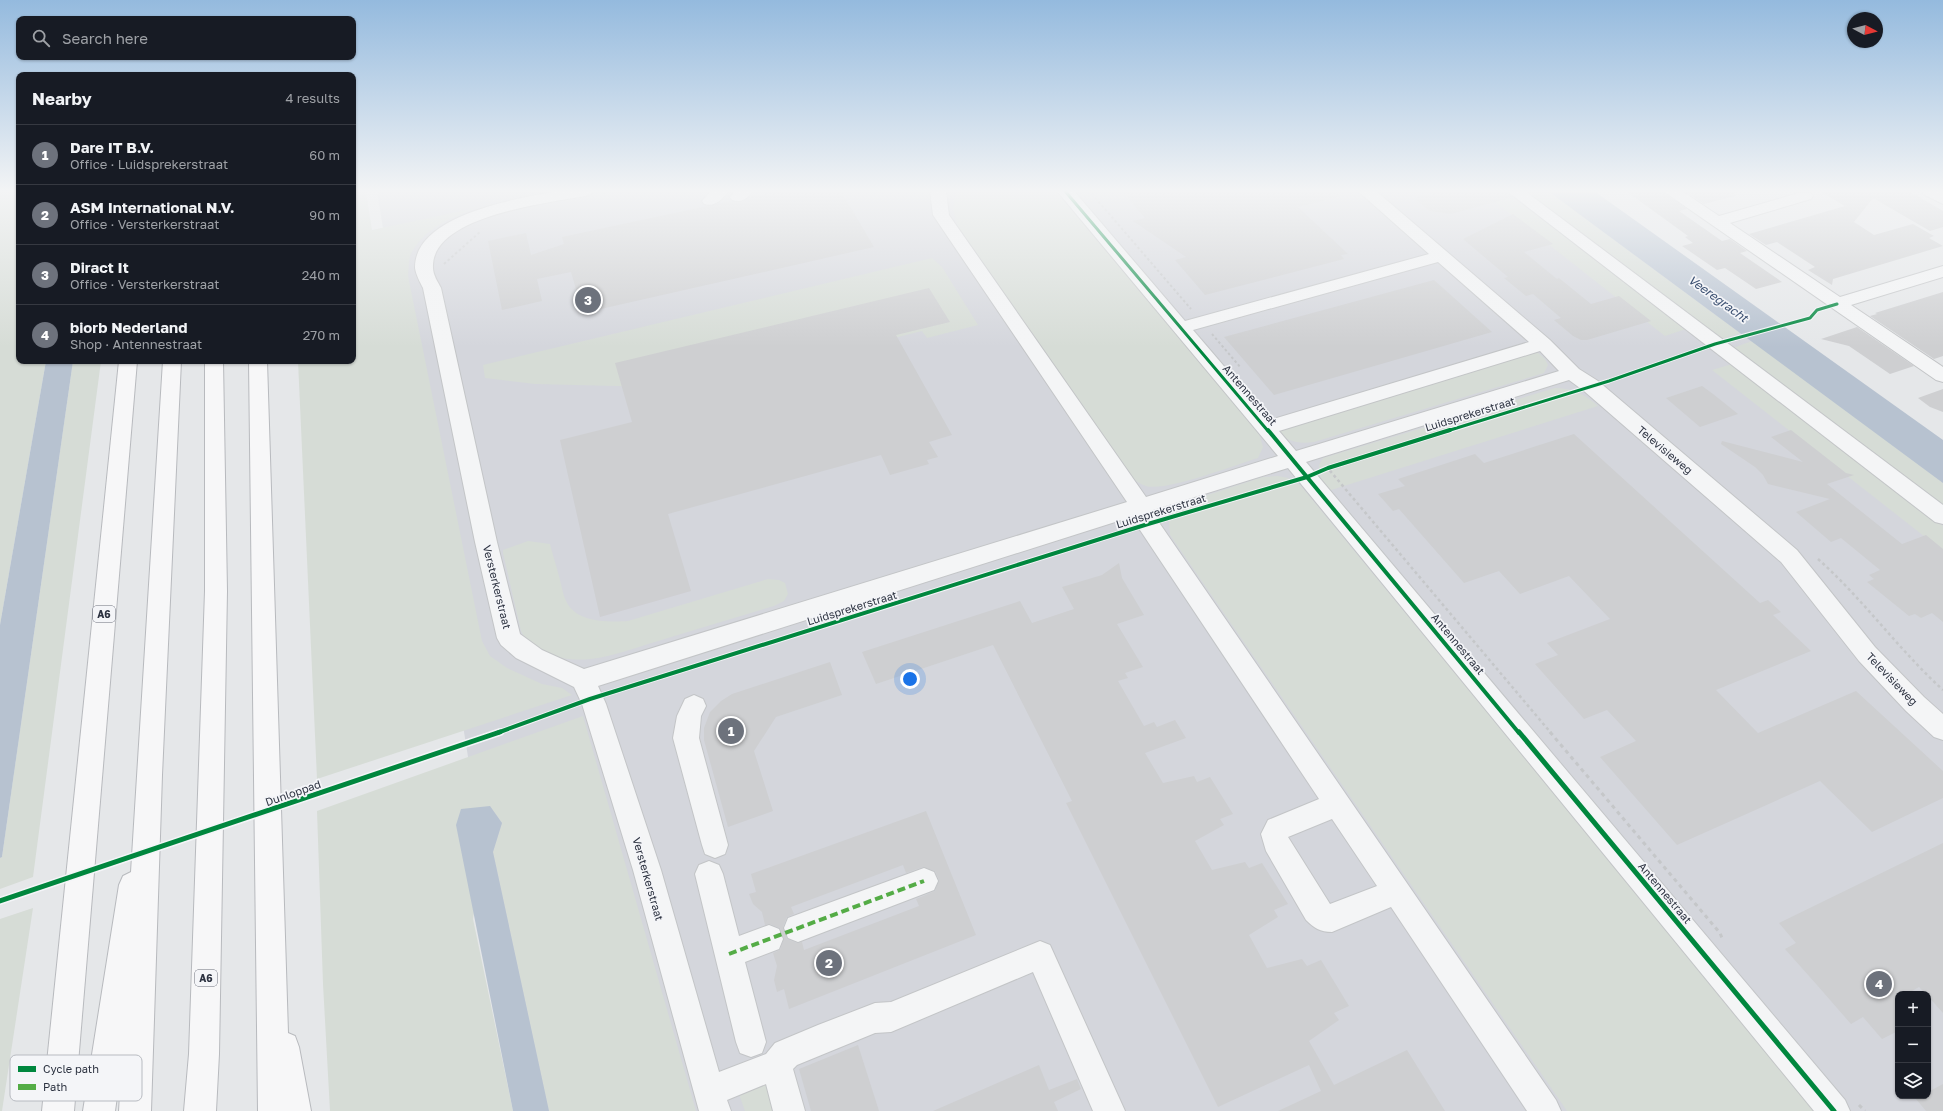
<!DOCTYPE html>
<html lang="en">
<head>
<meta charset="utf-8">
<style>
  body { margin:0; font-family:"Golos Text",sans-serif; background:#20242c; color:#f1f3f6 }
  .controls { position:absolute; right:12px; bottom:12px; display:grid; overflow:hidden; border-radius:8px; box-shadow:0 1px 3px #0004 }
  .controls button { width:36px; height:36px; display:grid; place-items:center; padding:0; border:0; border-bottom:1px solid #363941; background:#171b24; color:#f1f3f6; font:20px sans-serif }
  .compass { position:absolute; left:1847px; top:12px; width:36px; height:36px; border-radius:50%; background:#171b24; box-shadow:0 1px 3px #0004; rotate:97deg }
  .you { position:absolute; left:910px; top:679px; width:14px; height:14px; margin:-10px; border:3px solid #fff; border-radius:50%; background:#1a73e8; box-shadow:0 0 0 6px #1a73e833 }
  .badge { display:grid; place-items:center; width:26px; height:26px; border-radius:50%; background:#6d727c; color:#fff; font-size:13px; font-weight:700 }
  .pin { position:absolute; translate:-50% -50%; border:2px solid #fff; box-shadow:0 1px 4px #0006 }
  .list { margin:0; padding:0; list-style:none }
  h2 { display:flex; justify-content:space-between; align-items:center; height:52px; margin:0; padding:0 16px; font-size:17px }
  h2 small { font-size:13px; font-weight:400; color:#9ea1a6 }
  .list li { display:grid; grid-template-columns:26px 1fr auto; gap:12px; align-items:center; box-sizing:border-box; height:60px; padding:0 16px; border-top:1px solid #363941 }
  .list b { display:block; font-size:15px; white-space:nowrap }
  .list p { margin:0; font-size:13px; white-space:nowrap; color:#9ea1a6 }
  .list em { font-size:13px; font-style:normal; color:#9ea1a6 }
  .icon { flex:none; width:22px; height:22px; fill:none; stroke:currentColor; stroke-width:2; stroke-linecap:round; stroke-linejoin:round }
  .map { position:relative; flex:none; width:1943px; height:1111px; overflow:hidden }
  .search { position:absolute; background:#171b24; box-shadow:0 1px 3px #0004; left:16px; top:16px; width:340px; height:44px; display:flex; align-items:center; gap:10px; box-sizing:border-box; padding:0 14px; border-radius:8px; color:#9ea1a6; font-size:15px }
  .panel { position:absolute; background:#171b24; box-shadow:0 1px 3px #0004; left:16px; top:72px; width:340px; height:292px; border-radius:8px }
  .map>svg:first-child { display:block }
  .built { fill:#d4d6dc; fill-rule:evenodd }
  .green { fill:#d6dcd6 }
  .water { fill:#b7c2d0 }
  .building { fill:#cecfd1; fill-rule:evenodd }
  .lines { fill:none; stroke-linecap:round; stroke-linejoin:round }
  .minor-casing { stroke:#c3c5c7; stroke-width:2 }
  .highway-casing { stroke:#b8babe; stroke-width:2 }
  .path-far2 { stroke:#c5c7c9; stroke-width:2; stroke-dasharray:2.5 2.5; stroke-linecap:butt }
  .path-far1 { stroke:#c5c7c9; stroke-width:2.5; stroke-dasharray:3 3; stroke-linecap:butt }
  .path { stroke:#c5c7c9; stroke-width:3; stroke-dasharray:4 4; stroke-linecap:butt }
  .minor { fill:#f4f5f6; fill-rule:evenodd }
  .highway { fill:#f7f7f8; fill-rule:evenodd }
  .quiet { stroke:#54ac46; stroke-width:4; stroke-dasharray:8 4; stroke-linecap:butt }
  .cycleway-far2-casing { stroke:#f4f5f8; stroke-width:5 }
  .cycleway-far1-casing { stroke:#f4f5f8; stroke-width:6 }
  .cycleway-casing { stroke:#f4f5f8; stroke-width:8 }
  .cycleway-far2 { stroke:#00873e; stroke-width:3 }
  .cycleway-far1 { stroke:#00873e; stroke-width:4 }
  .cycleway { stroke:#00873e; stroke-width:5 }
  .labels { text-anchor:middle; stroke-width:3.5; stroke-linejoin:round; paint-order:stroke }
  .shield { fill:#f4f5f8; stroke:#696d78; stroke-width:1 }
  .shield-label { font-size:10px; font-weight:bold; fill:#2d3341 }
  .street-label { font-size:11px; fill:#2d3341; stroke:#f4f5f8 }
  .water-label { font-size:12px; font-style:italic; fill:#3b5071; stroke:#f4f5f8 }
  .key { fill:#f4f5f8; stroke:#b8bbc1; stroke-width:1 }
  .key-label { font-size:11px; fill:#2d3341 }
</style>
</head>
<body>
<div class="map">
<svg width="1943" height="1111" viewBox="0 0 1943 1111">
  <rect width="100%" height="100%" fill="#e5e7e9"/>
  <!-- built -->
  <path class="built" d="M 377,191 L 1557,191 L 1943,477 L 1943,1111 L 525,1111 ZM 1898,994 L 1928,994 L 1928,1096 L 1898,1096 Z"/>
  <!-- green -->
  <g class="green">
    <polygon points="0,191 19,191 19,361 46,361 0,625"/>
    <path d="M 353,191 L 366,191 L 372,230 L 476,208 C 451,218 424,228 411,254 C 408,260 409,270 408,276 L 482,641 L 490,656 L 507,668 L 542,684 L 562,688 L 572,695 L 317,779 L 298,361 L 353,361 Z"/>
    <path d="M 957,191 L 1060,191 L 1259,434 L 1263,447 L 1258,458 C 1235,465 1165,492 1146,486 C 1136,483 1131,476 1124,469 L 957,225 L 953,208 Z"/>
    <polygon points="1481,191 1505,191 1686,329 1665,336"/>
    <polygon points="1526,191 1548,191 1740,333 1722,339"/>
    <polygon points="932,258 942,267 978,325 927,338 922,331 713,384 656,387 535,384 485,378 483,365"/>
    <polygon points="1752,341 1943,483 1943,506 1733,348"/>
    <path d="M 1536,351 L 1545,359 L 1548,365 L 1544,373 L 1314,442 C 1298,444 1288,442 1276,431 Z"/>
    <polygon points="73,361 101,361 33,877 0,889 0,858 2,857"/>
    <polygon points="1732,364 1943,526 1943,551 1712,370"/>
    <path d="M 1555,388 C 1573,388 1584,394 1598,406 L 1328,491 L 1321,481 L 1319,465 L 1323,458 Z"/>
    <polygon points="1278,476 1288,478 1301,486 1814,1111 1567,1111 1170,535 1169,522 1174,506 1263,477"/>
    <path d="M 528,541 L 550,544 C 553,556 557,568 560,580 C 562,587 563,595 566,601 C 576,623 608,622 628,621 L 768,579 L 779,580 L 785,583 L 788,594 L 784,601 L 774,606 C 734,618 694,630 655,642 C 634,648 612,657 590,659 C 566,662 532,654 521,631 L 503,553 L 503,550 Z"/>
    <polygon points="583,716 696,1111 549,1111 493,852 502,823 490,806 473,919 513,1111 330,1111 323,984 317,811"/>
    <polygon points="33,908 2,1111 0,1111 0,919"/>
    <polygon points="765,1084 770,1085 782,1111 745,1111 739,1094"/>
  </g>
  <!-- water -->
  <g class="water">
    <polygon points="1548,191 1594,191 1943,440 1943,483"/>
    <polygon points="46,361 73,361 2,857 0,858 0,625"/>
    <polygon points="490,806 502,823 493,852 549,1111 513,1111 456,825 461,809"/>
  </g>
  <!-- building -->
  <g class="building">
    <polygon points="779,191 841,191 874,247 583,313 571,272 537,279 542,301 502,310 488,241 526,233 531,255 564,244 562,237 731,201 742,202 749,197"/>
    <polygon points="1122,191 1338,191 1338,197 1298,207 1348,254 1341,255 1344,259 1205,295 1175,260 1186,257 1133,221 1145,218"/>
    <polygon points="1441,191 1506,191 1513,197 1451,214 1430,211 1414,198"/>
    <polygon points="1626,191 1662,191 1687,209 1679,211 1722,241 1730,239 1747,251 1740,253 1782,282 1756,289 1725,268 1717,270 1682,246 1693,243 1685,237 1688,236"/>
    <polygon points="1685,191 1734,191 1735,196 1704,204"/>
    <polygon points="1819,191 1909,191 1943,211 1943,227 1930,231 1873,198 1854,222 1874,235 1913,224 1934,236 1929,238 1943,246 1833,279 1832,285 1808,270 1815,267 1777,242 1766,245 1749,234 1845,206"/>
    <polygon points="1513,214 1553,244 1524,252 1557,279 1559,278 1591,304 1619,296 1651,321 1587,340 1581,340 1573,336 1554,320 1561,318 1533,294 1526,296 1504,278 1508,277 1463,239"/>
    <polygon points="1434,280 1492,332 1274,395 1224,337"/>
    <polygon points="929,288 950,322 896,335 952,435 929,442 938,457 927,460 929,464 890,475 881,455 668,514 691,591 600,617 560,440 632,422 615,363"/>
    <polygon points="1943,292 1943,356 1934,359 1870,316 1877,314 1875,313"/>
    <polygon points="1857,327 1914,366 1890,374 1849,346 1821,339"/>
    <polygon points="1702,386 1713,394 1738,414 1700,427 1666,398"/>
    <polygon points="1943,389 1943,412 1930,407 1918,398"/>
    <polygon points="1791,430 1846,473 1854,475 1827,484 1902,544 1926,535 1943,549 1943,622 1932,613 1921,618 1915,614 1909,616 1867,582 1874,579 1869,575 1880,570 1841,538 1831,542 1796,512 1830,499 1768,484 1763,475 1755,467 1721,444 1722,441 1803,462 1771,437"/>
    <polygon points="1574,434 1760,603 1768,600 1781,612 1773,615 1811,651 1716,690 1758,733 1856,691 1943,771 1943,798 1872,832 1820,781 1677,845 1600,757 1636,741 1607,710 1584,719 1535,664 1558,655 1547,643 1610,619 1569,576 1520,594 1499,571 1464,583 1399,509 1393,511 1378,494 1405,486 1398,479 1475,454 1484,463"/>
    <polygon points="1119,563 1122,578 1144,615 1117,624 1143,667 1125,673 1128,678 1118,681 1144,726 1154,722 1157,727 1175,720 1186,738 1145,753 1163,783 1194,776 1197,782 1210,777 1233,814 1220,819 1224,825 1195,841 1212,870 1245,862 1249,868 1262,863 1288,904 1274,910 1278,917 1249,935 1267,968 1302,959 1307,966 1321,960 1349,1006 1334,1013 1339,1020 1309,1041 1334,1085 1407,1050 1445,1111 1278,1111 1321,1091 1309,1065 1218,1107 1066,803 1072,801 993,645 876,684 862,652 1020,601 1032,623 1074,609 1062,587 1102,575"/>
    <polygon points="830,662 842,695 776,717 754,751 773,811 728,827 704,740 704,728 710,712 721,701 732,694"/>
    <path d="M 926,811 L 976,935 L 789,1009 L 784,989 L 777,992 L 774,980 L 777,966 L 773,953 L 780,950 L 784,938 L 780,928 L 770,924 L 765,925 L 762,912 L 753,904 L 749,894 L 756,892 L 751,874 ZM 903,865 L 906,873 L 923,867 L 935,871 L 939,880 L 935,891 L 916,899 L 919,906 L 804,950 L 802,942 L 797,943 L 787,939 L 783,927 L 787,917 L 794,914 L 791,907 Z"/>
    <polygon points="1943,843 1943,1013 1928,996 1928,994 1926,994 1919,987 1907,994 1898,994 1898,1031 1882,1039 1863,1017 1851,1024 1817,985 1785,949 1796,943 1779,923"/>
    <polygon points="858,1045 879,1111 811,1111 799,1069"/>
    <polygon points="1039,1065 1049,1090 1077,1079 1081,1089 1054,1102 1058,1111 933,1111"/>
    <polygon points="1943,1084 1943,1111 1926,1111 1916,1099 1921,1096 1928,1096 1928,1092"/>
  </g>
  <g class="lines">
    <defs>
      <g id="minor">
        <path d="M 559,191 L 593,191 L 591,194 L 585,196 C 548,203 430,216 433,268 C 433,275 438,282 441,288 L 497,542 L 520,634 L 542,650 L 584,669 L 1127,502 L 933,215 L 930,191 L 946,191 L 949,215 L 1146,497 L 1278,456 L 1057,191 L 1074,191 L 1185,321 L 1429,254 L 1358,191 L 1376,191 L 1550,340 L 1579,369 L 1598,381 L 1797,550 L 1875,647 L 1924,697 L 1943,714 L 1943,740 L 1934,737 L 1906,711 L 1859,661 L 1781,562 L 1584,391 L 1569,380 L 1306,462 L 1845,1100 L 1850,1111 L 1814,1111 L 1288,468 L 1153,510 L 1158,521 L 1556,1100 L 1561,1111 L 1527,1111 L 1391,907 L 1332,932 C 1320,932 1314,928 1306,920 L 1266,851 L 1261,834 L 1268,820 L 1319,799 L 1140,530 L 1134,516 L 598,686 L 606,704 L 661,870 L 719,1072 L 766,1054 L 775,1043 L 818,1025 L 875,1003 L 891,1002 L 1040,941 L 1050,945 L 1125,1111 L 1093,1111 L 1033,972 L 891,1032 L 875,1033 L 797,1065 L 793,1069 L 805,1111 L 773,1111 L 766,1084 L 727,1100 L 731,1111 L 699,1111 L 633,870 L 582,704 L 574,687 L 516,658 L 501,645 L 497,638 L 475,542 L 423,288 C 420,282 416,275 415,268 C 414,214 520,198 559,191 ZM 1438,262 L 1529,342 L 1270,420 L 1193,330 ZM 1540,351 L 1559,371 L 1296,451 L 1279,431 ZM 1332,819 L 1377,886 L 1330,904 L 1288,837 Z"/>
        <path d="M 711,191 L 728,191 C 722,200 715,207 704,204 L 702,201 Z"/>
        <path d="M 735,191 L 752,191 C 747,199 742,203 732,200 L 730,197 Z"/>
        <polygon points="1507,191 1525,191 1943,505 1943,524 1935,522"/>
        <polygon points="1663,191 1682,191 1719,216 1799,193 1811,193 1813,196 1811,199 1730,223 1840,297 1943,266 1943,277 1851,305 1943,367 1943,382 1936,380"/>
        <polygon points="1921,191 1943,192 1943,204 1923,194"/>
        <polygon points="694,695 703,699 706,706 701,716 699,738 728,845 725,854 715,858 705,854 702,845 673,738 677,716 685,699"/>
        <polygon points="709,861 719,865 723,874 739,936 769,925 779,929 783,939 779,949 745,962 766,1042 762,1053 751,1057 740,1053 736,1042 695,874 699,865"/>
        <polygon points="924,868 934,872 938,881 934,890 798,942 788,938 784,928 788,918"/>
      </g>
      <g id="highway">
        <polygon points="119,361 137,361 74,1111 42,1111"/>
        <polygon points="163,361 181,361 162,775 151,1111 119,1111 122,1061 115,1111 83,1111 119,885 123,876 131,872"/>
        <polygon points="205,361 223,361 227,591 219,1054 216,1111 184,1111 189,1054 205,591"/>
        <polygon points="249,361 267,361 288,1033 295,1036 299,1047 311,1111 258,1111"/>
      </g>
    </defs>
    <!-- minor casing -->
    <use href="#minor" class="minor-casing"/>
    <!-- highway casing -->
    <use href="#highway" class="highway-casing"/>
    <!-- path-far2 -->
    <g class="path-far2">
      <polyline points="602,193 611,191"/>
      <polyline points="1092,194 1191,309"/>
      <polyline points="444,264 481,231"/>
      <polyline points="1212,334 1241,368"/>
    </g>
    <!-- path-far1 -->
    <g class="path-far1">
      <polyline points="1326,466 1551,733"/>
      <path d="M 1818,559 C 1863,599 1898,649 1943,690"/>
    </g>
    <!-- path -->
    <g class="path">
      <polyline points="1550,732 1720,933 1722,938"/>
      <polyline points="1859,1105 1865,1111"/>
    </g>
    <!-- minor -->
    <use href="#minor" class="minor"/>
    <!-- highway -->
    <use href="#highway" class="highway"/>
    <!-- quiet -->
    <polyline class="quiet" points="729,954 924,881"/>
    <defs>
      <g id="cycleway-far2">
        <polyline points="1065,191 1268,431"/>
        <polyline points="1447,431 1609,381 1715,344 1810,318 1817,310 1837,304"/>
      </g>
      <g id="cycleway-far1">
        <polyline points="1268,430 1519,733"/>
        <polyline points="497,733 590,699 1148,524 1307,477 1328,468 1450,430"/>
      </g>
      <g id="cycleway">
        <polyline points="1519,732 1834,1111"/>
        <polyline points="0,901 500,732"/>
      </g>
    </defs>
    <!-- cycleway-far2 casing -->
    <use href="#cycleway-far2" class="cycleway-far2-casing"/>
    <!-- cycleway-far1 casing -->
    <use href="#cycleway-far1" class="cycleway-far1-casing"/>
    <!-- cycleway casing -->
    <use href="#cycleway" class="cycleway-casing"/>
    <!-- cycleway-far2 -->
    <use href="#cycleway-far2" class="cycleway-far2"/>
    <!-- cycleway-far1 -->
    <use href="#cycleway-far1" class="cycleway-far1"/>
    <!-- cycleway -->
    <use href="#cycleway" class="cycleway"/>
  </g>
  <!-- sky -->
  <linearGradient id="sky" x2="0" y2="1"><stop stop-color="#94bade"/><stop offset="0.55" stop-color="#f3f4f5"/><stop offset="1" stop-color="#f3f4f5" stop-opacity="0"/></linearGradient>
  <rect width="1943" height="347" fill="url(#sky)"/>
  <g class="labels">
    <!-- shield labels -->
    <g class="shield">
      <rect x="93" y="606" width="22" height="16" rx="3"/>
      <rect x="195" y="970" width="22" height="16" rx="3"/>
    </g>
    <g class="shield-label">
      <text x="104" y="618">A6</text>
      <text x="206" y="982">A6</text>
    </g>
    <!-- street labels -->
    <g class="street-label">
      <text transform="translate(1250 395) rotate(49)" y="4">Antennestraat</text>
      <text transform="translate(1470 414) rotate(-17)" y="4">Luidsprekerstraat</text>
      <text transform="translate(1665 450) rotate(40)" y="4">Televisieweg</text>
      <text transform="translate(1161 511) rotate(-17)" y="4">Luidsprekerstraat</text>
      <text transform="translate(497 587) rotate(76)" y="4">Versterkerstraat</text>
      <text transform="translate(852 608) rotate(-17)" y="4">Luidsprekerstraat</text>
      <text transform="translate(1458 644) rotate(50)" y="4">Antennestraat</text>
      <text transform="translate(1892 679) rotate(46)" y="4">Televisieweg</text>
      <text transform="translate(293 793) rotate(-19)" y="4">Dunloppad</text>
      <text transform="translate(648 879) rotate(74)" y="4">Versterkerstraat</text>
      <text transform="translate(1665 893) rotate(50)" y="4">Antennestraat</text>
    </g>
    <!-- water labels -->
    <g class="water-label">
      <text transform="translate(1718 299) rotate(36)" y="4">Veeregracht</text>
    </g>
  </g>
  <!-- legend -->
  <rect x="10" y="1055" width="132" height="46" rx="6" class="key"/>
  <rect x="18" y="1066" width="18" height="6" fill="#00873e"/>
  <rect x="18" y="1084" width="18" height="6" fill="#54ac46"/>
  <g class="key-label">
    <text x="43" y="1073">Cycle path</text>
    <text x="43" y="1091">Path</text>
  </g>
</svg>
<div class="controls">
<button>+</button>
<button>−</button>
<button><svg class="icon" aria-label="layers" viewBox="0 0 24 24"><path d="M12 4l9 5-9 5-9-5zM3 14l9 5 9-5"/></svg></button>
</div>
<svg class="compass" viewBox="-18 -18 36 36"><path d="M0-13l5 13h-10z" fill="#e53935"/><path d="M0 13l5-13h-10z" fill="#9ea1a6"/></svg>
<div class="you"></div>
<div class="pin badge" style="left:731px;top:731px">1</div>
<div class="pin badge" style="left:829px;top:963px">2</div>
<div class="pin badge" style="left:588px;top:300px">3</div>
<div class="pin badge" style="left:1879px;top:984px">4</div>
<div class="search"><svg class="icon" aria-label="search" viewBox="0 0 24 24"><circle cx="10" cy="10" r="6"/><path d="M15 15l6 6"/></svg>Search here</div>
<section class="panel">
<h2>Nearby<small>4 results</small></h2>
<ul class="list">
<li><span class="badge">1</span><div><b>Dare IT B.V.</b><p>Office · Luidsprekerstraat</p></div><em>60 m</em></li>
<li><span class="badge">2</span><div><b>ASM International N.V.</b><p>Office · Versterkerstraat</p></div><em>90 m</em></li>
<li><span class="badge">3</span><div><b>Diract It</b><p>Office · Versterkerstraat</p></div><em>240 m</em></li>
<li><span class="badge">4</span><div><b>biorb Nederland</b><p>Shop · Antennestraat</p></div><em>270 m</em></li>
</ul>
</section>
</div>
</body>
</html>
